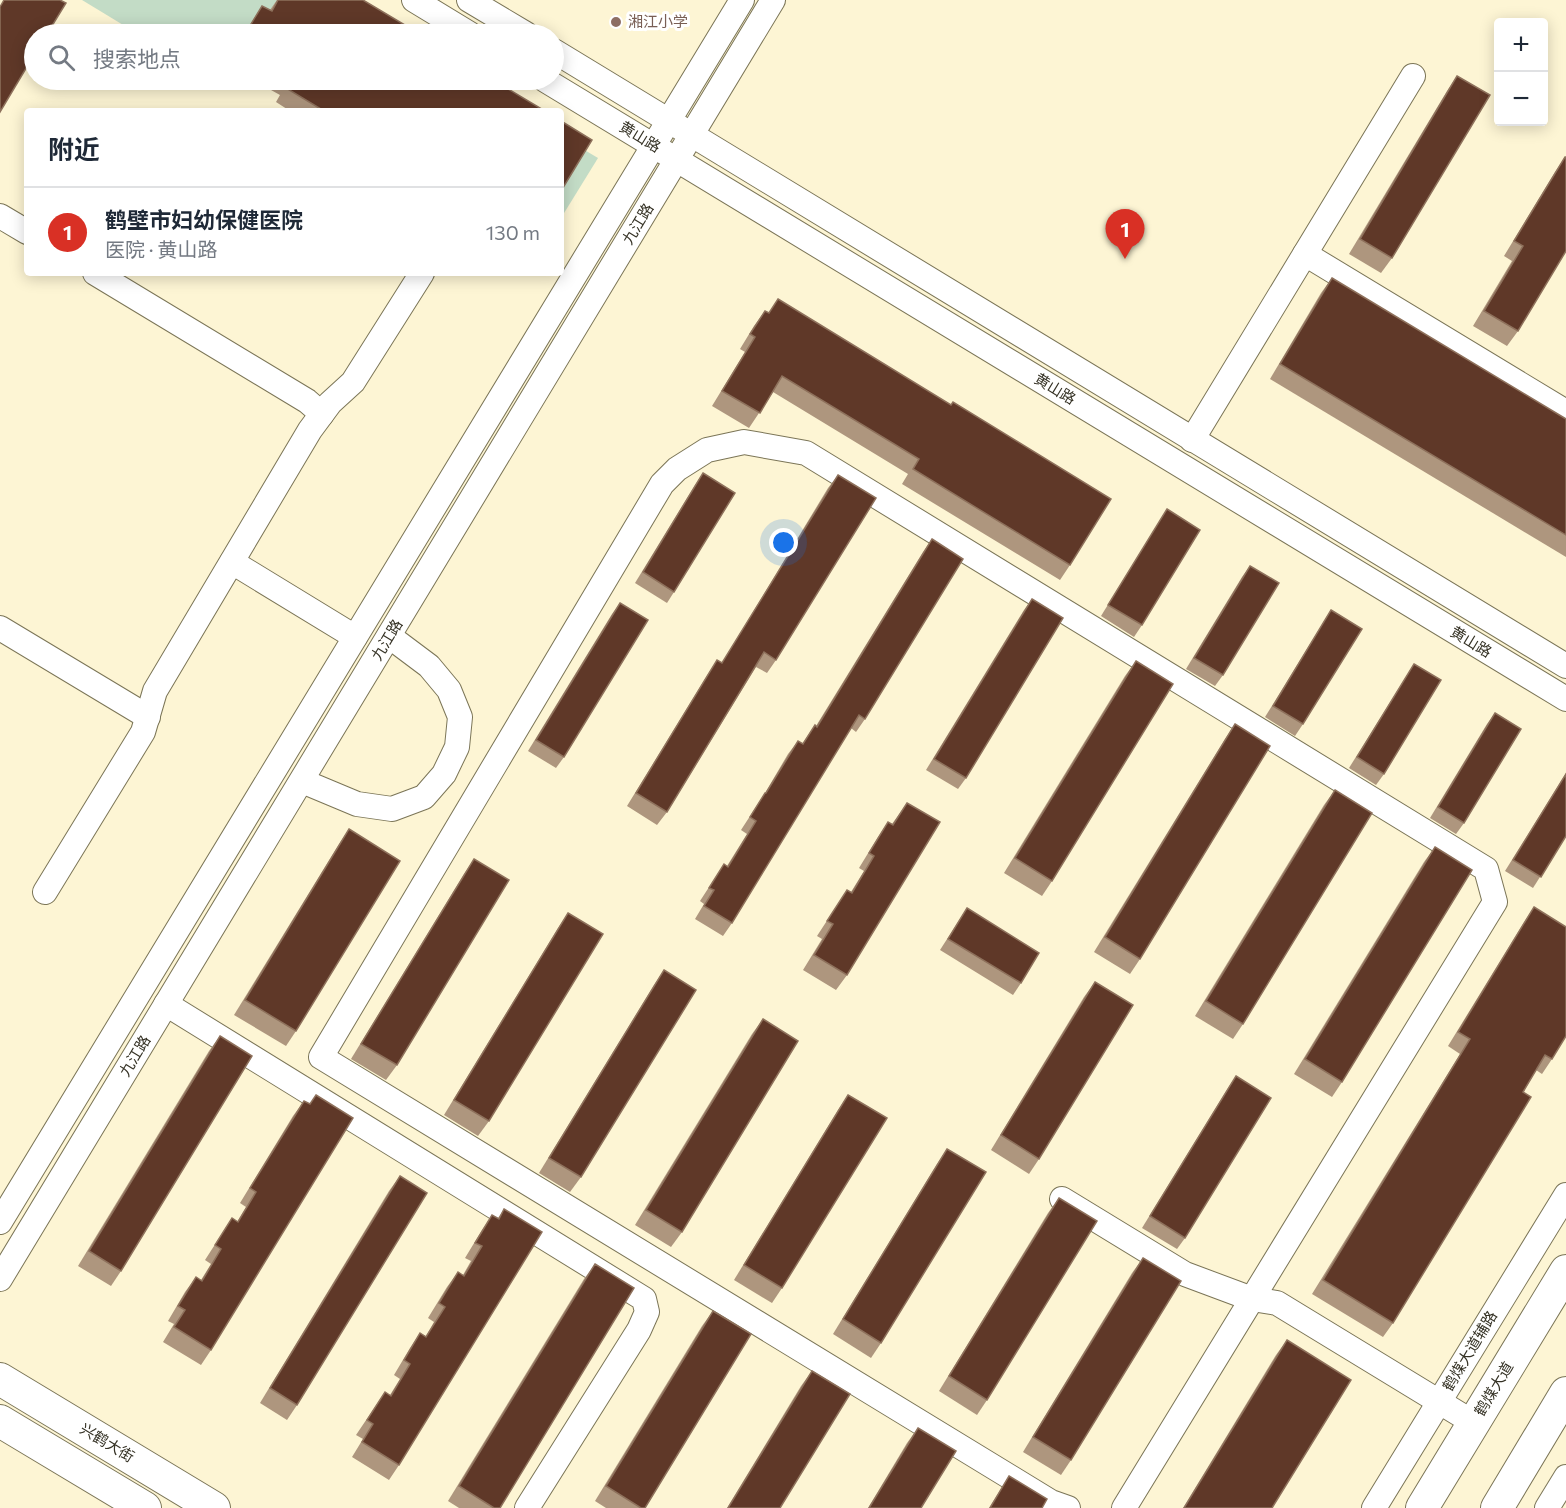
<!DOCTYPE html>
<html lang="zh">
<head>
<meta charset="utf-8">
<style>
  body { margin:0; font-family:Commissioner,"Noto Sans SC",sans-serif; background:#f2f2f3; color:#1f2937 }
  .controls { position:absolute; right:18px; top:18px; display:grid; overflow:hidden; border-radius:6px; box-shadow:0 3px 15px #0003 }
  .controls button { width:54px; height:54px; display:grid; place-items:center; padding:0; border:0; border-bottom:2px solid #e0e1e3; background:#fff; color:#1f2937; font:30px sans-serif }
  .you { position:absolute; left:784px; top:543px; width:21px; height:21px; margin:-15px; border:4px solid #fff; border-radius:50%; background:#1a73e8; box-shadow:0 0 0 9px #1a73e833 }
  .badge { display:grid; place-items:center; width:39px; height:39px; border-radius:50%; background:#d93025; color:#fff; font-size:20px; font-weight:700 }
  .pin { position:absolute; translate:-50% -50px; filter:drop-shadow(0 2px 3px #0008) }
  .pin::after { content:''; position:absolute; top:32px; width:21px; height:18px; background:inherit; clip-path:polygon(0 0,100% 0,50% 100%) }
  .list { margin:0; padding:0; list-style:none }
  h2 { display:flex; justify-content:space-between; align-items:center; height:78px; margin:0; padding:0 24px; font-size:26px }
  h2 small { font-size:20px; font-weight:400; color:#747a83 }
  .list li { display:grid; grid-template-columns:39px 1fr auto; gap:18px; align-items:center; box-sizing:border-box; height:90px; padding:0 24px; border-top:2px solid #e0e1e3 }
  .list b { display:block; font-size:22px; white-space:nowrap }
  .list p { margin:0; font-size:20px; white-space:nowrap; color:#747a83 }
  .list em { font-size:20px; font-style:normal; color:#747a83 }
  .icon { flex:none; width:33px; height:33px; fill:none; stroke:currentColor; stroke-width:2; stroke-linecap:round; stroke-linejoin:round }
  .map { position:relative; flex:none; width:1566px; height:1508px; overflow:hidden }
  .search { position:absolute; background:#fff; box-shadow:0 3px 15px #0003; left:24px; top:24px; width:540px; height:66px; display:flex; align-items:center; gap:15px; box-sizing:border-box; padding:0 21px; border-radius:33px; color:#747a83; font-size:22px }
  .panel { position:absolute; background:#fff; box-shadow:0 3px 15px #0003; left:24px; top:108px; width:540px; height:168px; border-radius:6px }
  .map>svg:first-child { display:block }
  .green { fill:#c3dcc6 }
  .lines { fill:none; stroke-linecap:round; stroke-linejoin:round }
  .minor-casing { stroke:#7b7557; stroke-width:26 }
  .major-casing { stroke:#7b7557; stroke-width:34 }
  .minor { stroke:#fff; stroke-width:24 }
  .major { stroke:#fff; stroke-width:32 }
  .wall { fill:#ae967e }
  .building { fill:#5f3828; stroke:#8e715c; stroke-width:1.5 }
  .education-dot { fill:#8d6e63; stroke:#fff; stroke-width:2 }
  .labels { text-anchor:middle; stroke-width:6; stroke-linejoin:round; paint-order:stroke }
  .education-label { font-size:15px; fill:#785e54; stroke:#fff; text-anchor:start }
  .street-label { font-size:15px; fill:#353225; stroke:#fff }
</style>
</head>
<body>
<div class="map">
<svg width="1566" height="1508" viewBox="0 0 1566 1508">
  <rect width="100%" height="100%" fill="#fdf5d4"/>
  <!-- green -->
  <g class="green">
    <polygon points="82,0 339,0 395,34 138,34"/>
    <polygon points="561,136 598,158 561,218"/>
  </g>
  <g class="lines">
    <defs>
      <g id="minor">
        <polyline points="414,0 470,34"/>
        <polyline points="469,0 526,34"/>
        <polyline points="554,51 1566,666"/>
        <polyline points="545,80 1566,699"/>
        <polyline points="0,216 27,232"/>
        <polyline points="1305,254 1566,412"/>
        <polyline points="95,273 307,401 322,414"/>
        <polyline points="1192,440 1413,76"/>
        <polyline points="232,562 355,637"/>
        <polyline points="0,628 148,717"/>
        <polyline points="302,781 357,804 392,809 424,797 444,774 457,747 460,717 449,690 429,666 389,636"/>
        <polyline points="45,892 143,732 155,691 310,430 330,403 353,382 422,273"/>
        <polyline points="166,1004 644,1299 647,1312 639,1330 527,1508"/>
        <polyline points="1062,1199 1185,1274 1252,1299 1277,1303 1474,1423"/>
        <polyline points="0,1222 742,0"/>
        <polyline points="0,1279 773,0"/>
        <polyline points="1068,1508 1051,1502 321,1057 662,484 677,469 707,450 744,442 806,453 1486,869 1495,902 1124,1508"/>
        <polyline points="1374,1508 1566,1195"/>
        <polyline points="1547,1508 1566,1477"/>
      </g>
      <g id="major">
        <polyline points="0,1379 214,1508"/>
        <polyline points="0,1421 145,1508"/>
        <polyline points="1422,1508 1566,1271"/>
        <polyline points="1497,1508 1566,1393"/>
      </g>
    </defs>
    <!-- minor casing -->
    <use href="#minor" class="minor-casing"/>
    <!-- major casing -->
    <use href="#major" class="major-casing"/>
    <!-- minor -->
    <use href="#minor" class="minor"/>
    <!-- major -->
    <use href="#major" class="major"/>
  </g>
  <!-- wall -->
  <g class="wall">
    <polygon points="277,0 363,0 420,34 244,34 262,6 270,10"/>
    <polygon points="1457,76 1392,258 1381,273 1349,254 1447,91"/>
    <polygon points="253,80 493,80 545,111 290,111 276,102 280,95"/>
    <polygon points="1565,157 1518,331 1507,346 1473,326 1512,261 1504,256 1555,172"/>
    <polygon points="1332,278 1566,419 1566,557 1270,379 1321,293"/>
    <polygon points="778,299 1070,565 1060,580 902,484 908,474 773,392 749,428 712,406 745,352 740,349 754,326 765,311 769,313"/>
    <polygon points="703,473 674,592 667,603 635,583 695,485"/>
    <polygon points="838,475 776,660 767,673 756,667 667,812 657,825 627,806 708,674 717,660 722,663 828,488"/>
    <polygon points="1167,509 1142,625 1134,637 1101,616"/>
    <polygon points="932,539 865,719 856,732 851,728 732,923 723,936 695,919 704,904 700,901 724,864 727,866 747,834 741,830 765,793 788,754 798,741 802,744 815,725 816,726 923,552"/>
    <polygon points="1250,566 1223,675 1215,686 1186,669 1242,577"/>
    <polygon points="1032,599 966,778 958,789 926,770 1024,610"/>
    <polygon points="620,603 564,757 556,768 528,751 612,614"/>
    <polygon points="1331,610 1303,724 1295,736 1265,717"/>
    <polygon points="1136,661 1052,881 1042,896 1004,873 1125,676"/>
    <polygon points="1414,664 1384,774 1376,785 1349,768"/>
    <polygon points="1495,713 1464,823 1456,834 1430,818 1487,724"/>
    <polygon points="1235,724 1140,959 1130,974 1094,952 1225,739"/>
    <polygon points="1566,773 1566,836 1533,888 1505,871"/>
    <polygon points="1335,790 1243,1024 1233,1039 1195,1016 1324,805"/>
    <polygon points="907,803 847,975 836,990 803,970 822,939 817,936 847,890 851,892 864,871 859,868 878,837 888,822 892,824"/>
    <polygon points="349,829 296,1031 286,1046 234,1015 339,844"/>
    <polygon points="1435,847 1342,1082 1332,1097 1294,1074 1424,862"/>
    <polygon points="474,859 397,1065 386,1080 351,1059 464,874"/>
    <polygon points="1534,907 1552,1059 1542,1074 1536,1070 1393,1323 1383,1337 1312,1294 1460,1054 1448,1046 1524,922"/>
    <polygon points="967,908 1021,983 1013,995 940,950"/>
    <polygon points="568,913 489,1121 478,1136 444,1115 558,928"/>
    <polygon points="664,970 581,1177 570,1192 539,1173 654,985"/>
    <polygon points="1095,982 1039,1159 1029,1174 991,1150 1084,997"/>
    <polygon points="763,1019 682,1232 671,1247 635,1225 752,1034"/>
    <polygon points="220,1036 121,1271 111,1286 78,1266 209,1051"/>
    <polygon points="1236,1076 1185,1238 1177,1249 1142,1228 1228,1088"/>
    <polygon points="848,1095 782,1288 772,1303 734,1280 838,1110"/>
    <polygon points="304,1101 211,1350 201,1365 163,1342 174,1324 168,1321 185,1292 196,1277 201,1280 211,1264 205,1260 232,1218 237,1222 246,1207 240,1203 293,1116"/>
    <polygon points="947,1149 881,1343 871,1358 833,1334 937,1164"/>
    <polygon points="400,1176 297,1405 287,1420 260,1403 389,1191"/>
    <polygon points="1059,1198 987,1400 977,1415 939,1391 1048,1213"/>
    <polygon points="504,1209 399,1465 389,1480 352,1457 363,1439 356,1435 385,1392 390,1395 400,1379 394,1375 410,1348 420,1333 426,1336 434,1322 428,1318 447,1287 458,1272 463,1275 471,1261 465,1258 482,1230 492,1215 498,1218"/>
    <polygon points="1143,1258 1071,1460 1061,1475 1023,1452 1132,1273"/>
    <polygon points="595,1264 500,1508 459,1508 448,1501 584,1279"/>
    <polygon points="713,1311 645,1508 606,1508 595,1501 702,1326"/>
    <polygon points="1287,1340 1272,1508 1183,1508 1276,1355"/>
    <polygon points="812,1371 780,1508 727,1508 801,1386"/>
    <polygon points="918,1428 921,1508 868,1508 907,1443"/>
    <polygon points="1009,1476 1042,1508 989,1508"/>
  </g>
  <!-- building -->
  <g class="building">
    <polygon points="4,0 60,0 66,3 47,34 34,34 34,55 0,112 0,7"/>
    <polygon points="278,0 363,0 420,34 245,34 262,6 272,11"/>
    <polygon points="1457,76 1490,95 1392,258 1360,239"/>
    <polygon points="289,80 493,80 545,111 324,111 286,88 290,81"/>
    <polygon points="561,121 592,140 561,191"/>
    <polygon points="1565,157 1566,157 1566,251 1518,331 1484,311 1523,246 1514,241"/>
    <polygon points="1332,278 1566,419 1566,535 1280,364"/>
    <polygon points="778,299 951,405 953,402 1111,499 1070,565 913,469 919,459 782,376 760,413 722,391 755,337 750,334 765,311 769,313"/>
    <polygon points="703,473 735,493 674,592 643,572"/>
    <polygon points="838,475 876,498 776,660 764,652 667,812 636,793 717,660 722,663"/>
    <polygon points="1167,509 1200,530 1142,625 1108,605"/>
    <polygon points="932,539 963,559 865,719 859,715 732,923 704,906 714,890 709,888 724,864 728,867 756,821 750,817 765,793 766,793 798,741 803,744 815,725 817,727"/>
    <polygon points="1250,566 1279,583 1223,675 1194,658"/>
    <polygon points="1032,599 1063,618 966,778 934,759"/>
    <polygon points="620,603 648,620 564,757 536,740"/>
    <polygon points="1331,610 1362,629 1303,724 1273,706"/>
    <polygon points="1136,661 1173,684 1052,881 1015,858"/>
    <polygon points="1414,664 1441,680 1384,774 1357,757"/>
    <polygon points="1495,713 1521,729 1464,823 1438,807"/>
    <polygon points="1235,724 1270,746 1140,959 1105,937"/>
    <polygon points="1566,774 1566,836 1541,877 1513,860"/>
    <polygon points="1335,790 1372,813 1243,1024 1206,1001"/>
    <polygon points="907,803 940,822 847,975 814,955 833,924 827,921 847,890 852,893 874,856 869,853 888,822 893,825"/>
    <polygon points="349,829 400,861 296,1031 245,1000"/>
    <polygon points="1435,847 1472,870 1342,1082 1305,1059"/>
    <polygon points="474,859 509,880 397,1065 361,1044"/>
    <polygon points="1534,907 1566,927 1566,1036 1552,1059 1545,1055 1523,1092 1531,1097 1393,1323 1323,1280 1470,1039 1458,1032"/>
    <polygon points="967,908 1039,953 1021,983 948,939"/>
    <polygon points="568,913 603,934 489,1121 454,1100"/>
    <polygon points="664,970 696,990 581,1177 549,1158"/>
    <polygon points="1095,982 1133,1005 1039,1159 1001,1135"/>
    <polygon points="763,1019 798,1041 682,1232 646,1210"/>
    <polygon points="220,1036 252,1056 121,1271 89,1251"/>
    <polygon points="1236,1076 1271,1098 1185,1238 1150,1216"/>
    <polygon points="316,1095 353,1118 211,1350 174,1327 185,1310 178,1306 196,1277 202,1281 221,1249 215,1245 232,1218 238,1222 256,1192 250,1188 304,1101 310,1104"/>
    <polygon points="848,1095 887,1118 782,1288 744,1265"/>
    <polygon points="947,1149 986,1172 881,1343 843,1319"/>
    <polygon points="400,1176 427,1193 297,1405 270,1388"/>
    <polygon points="1059,1198 1097,1221 987,1400 949,1376"/>
    <polygon points="504,1209 542,1232 399,1465 362,1442 373,1424 367,1420 385,1392 391,1396 410,1364 404,1360 420,1333 426,1337 445,1307 439,1303 458,1272 464,1276 482,1246 475,1243 492,1215 499,1219"/>
    <polygon points="1143,1258 1181,1281 1071,1460 1033,1437"/>
    <polygon points="595,1264 634,1288 500,1508 494,1508 459,1486"/>
    <polygon points="713,1311 751,1334 645,1508 641,1508 606,1486"/>
    <polygon points="1287,1340 1351,1380 1272,1508 1184,1508"/>
    <polygon points="812,1371 850,1394 780,1508 728,1508"/>
    <polygon points="918,1428 956,1451 921,1508 869,1508"/>
    <polygon points="1009,1476 1047,1499 1042,1508 990,1508"/>
  </g>
  <!-- markers -->
  <circle class="education-dot" cx="616" cy="22" r="6"/>
  <g class="labels">
    <!-- education labels -->
    <g class="education-label">
      <text x="628" y="27">湘江小学</text>
    </g>
    <!-- street labels -->
    <g class="street-label">
      <text transform="translate(640 137) rotate(31)" y="5">黄山路</text>
      <text transform="translate(638 224) rotate(-59)" y="5">九江路</text>
      <text transform="translate(1055 389) rotate(31)" y="5">黄山路</text>
      <text transform="translate(387 640) rotate(-59)" y="5">九江路</text>
      <text transform="translate(1471 642) rotate(31)" y="5">黄山路</text>
      <text transform="translate(135 1056) rotate(-59)" y="5">九江路</text>
      <text transform="translate(1470 1351) rotate(-59)" y="5">鹤煤大道辅路</text>
      <text transform="translate(1494 1389) rotate(-59)" y="5">鹤煤大道</text>
      <text transform="translate(107 1443) rotate(31)" y="5">兴鹤大街</text>
    </g>
  </g>
</svg>
<div class="controls">
<button>+</button>
<button>−</button>
</div>
<div class="you"></div>
<div class="pin badge" style="left:1125px;top:259px">1</div>
<div class="search"><svg class="icon" aria-label="search" viewBox="0 0 24 24"><circle cx="10" cy="10" r="6"/><path d="M15 15l6 6"/></svg>搜索地点</div>
<section class="panel">
<h2>附近<small></small></h2>
<ul class="list">
<li><span class="badge">1</span><div><b>鹤壁市妇幼保健医院</b><p>医院 · 黄山路</p></div><em>130 m</em></li>
</ul>
</section>
</div>
</body>
</html>
